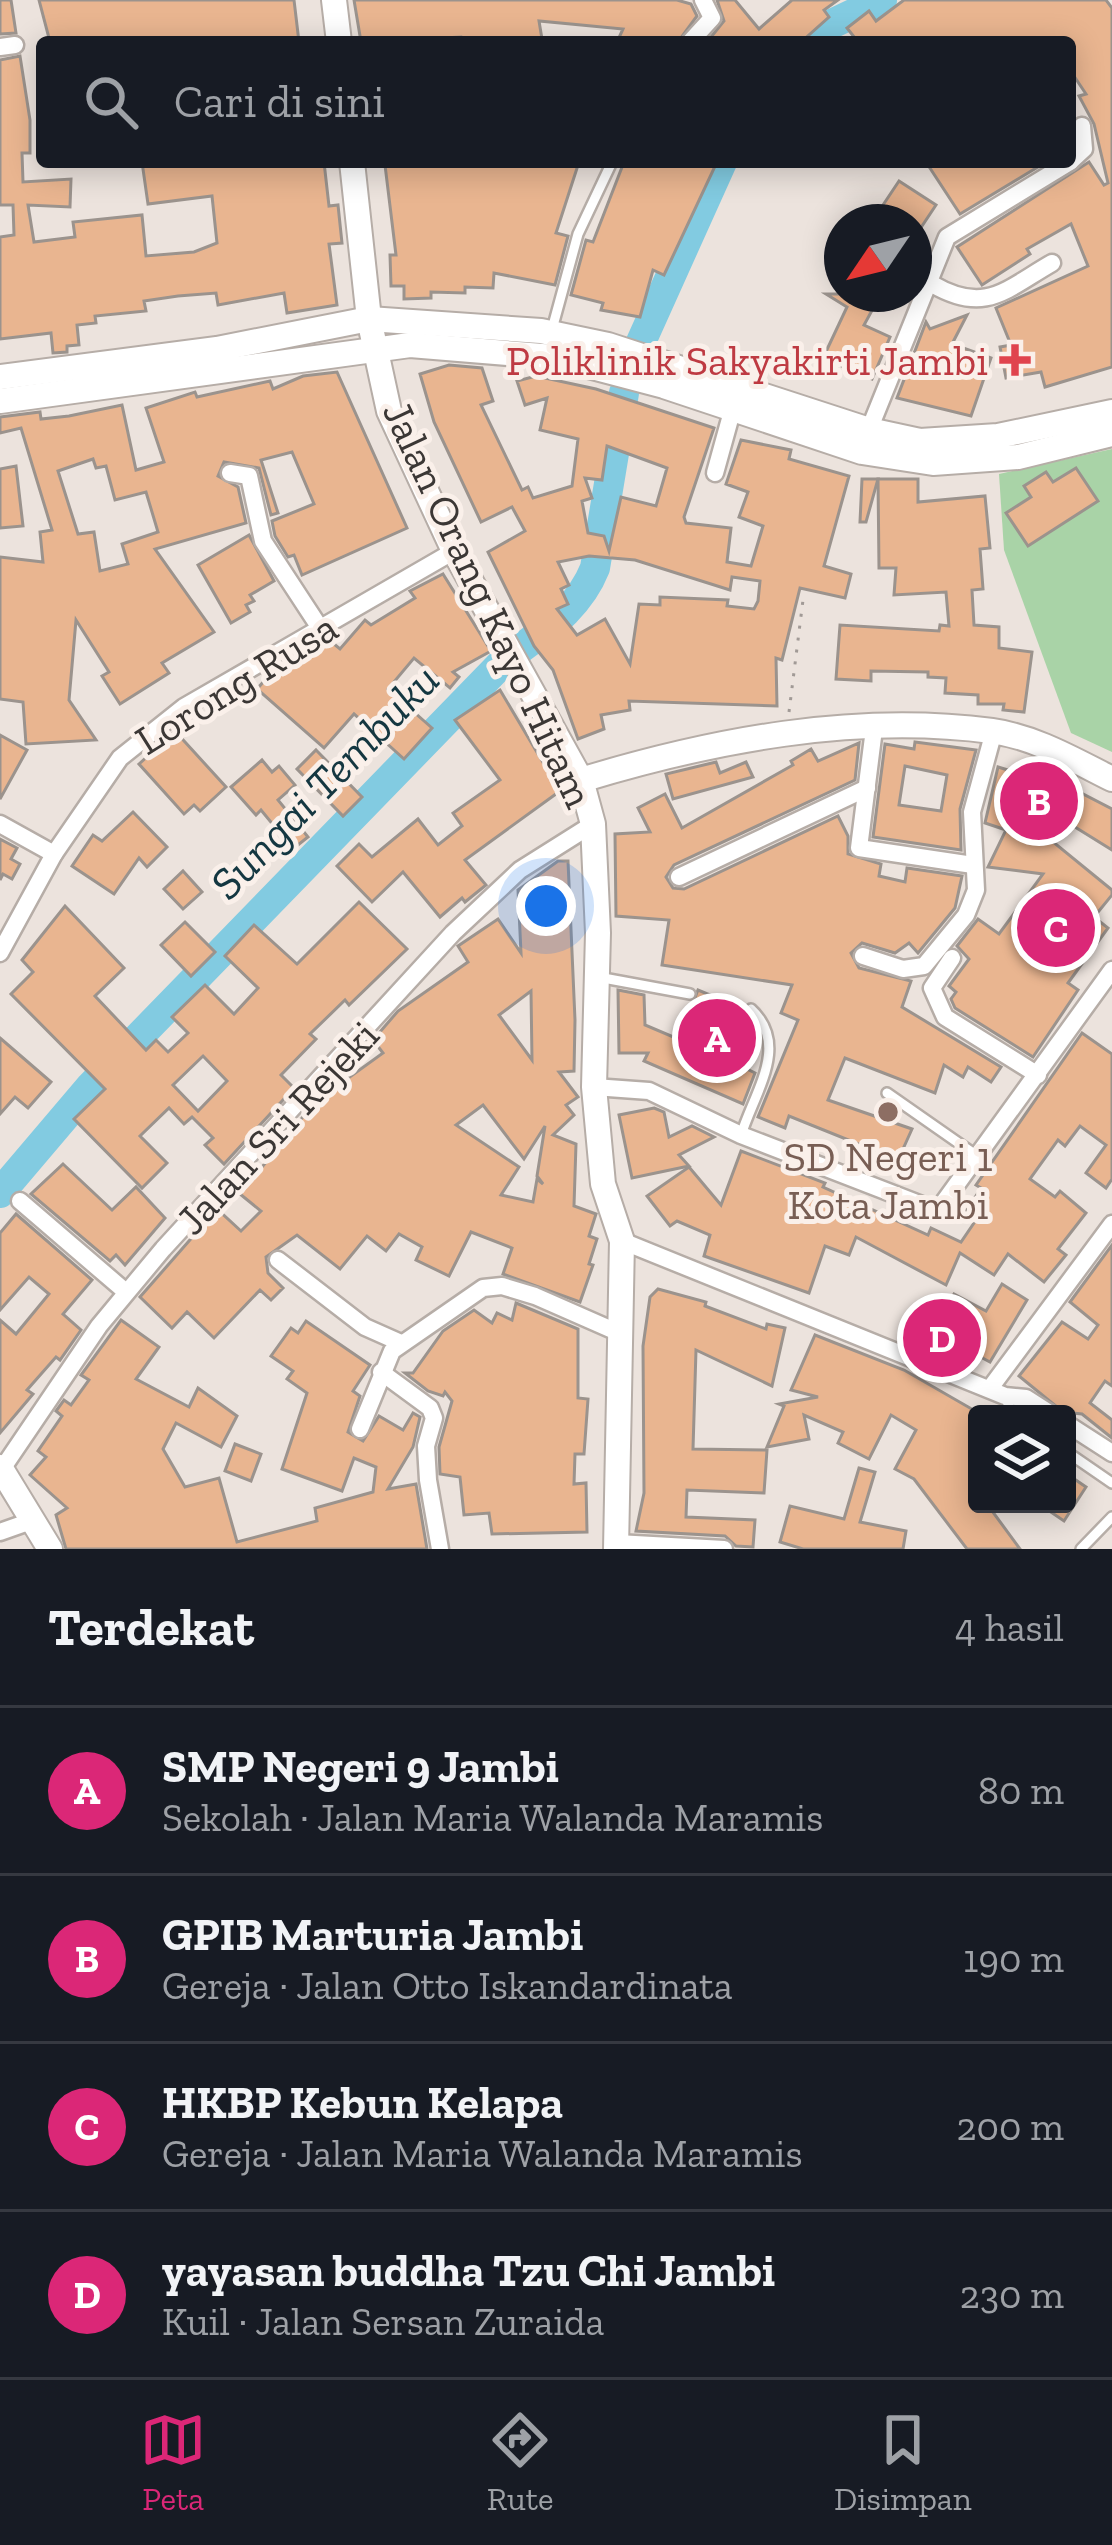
<!DOCTYPE html>
<html lang="id">
<head>
<meta charset="utf-8">
<style>
  body { margin:0; font-family:"Zilla Slab",serif; background:#20242c; color:#f1f3f6 }
  .controls { position:absolute; right:36px; bottom:36px; display:grid; overflow:hidden; border-radius:12px; box-shadow:0 6px 30px #0003 }
  .controls button { width:108px; height:108px; display:grid; place-items:center; padding:0; border:0; border-bottom:3px solid #363941; background:#171b24; color:#f1f3f6; font:60px sans-serif }
  .compass { position:absolute; left:824px; top:204px; width:108px; height:108px; border-radius:50%; background:#171b24; box-shadow:0 6px 30px #0003; rotate:235deg }
  .you { position:absolute; left:546px; top:906px; width:42px; height:42px; margin:-30px; border:9px solid #fff; border-radius:50%; background:#1a73e8; box-shadow:0 0 0 18px #1a73e833 }
  .badge { display:grid; place-items:center; width:78px; height:78px; border-radius:50%; background:#db2777; color:#fff; font-size:39px; font-weight:700 }
  .pin { position:absolute; translate:-50% -50%; border:6px solid #fff; box-shadow:0 3px 12px #0006 }
  .list { margin:0; padding:0; list-style:none }
  h2 { display:flex; justify-content:space-between; align-items:center; height:156px; margin:0; padding:0 48px; font-size:51px }
  h2 small { font-size:39px; font-weight:400; color:#9ea1a6 }
  .list li { display:grid; grid-template-columns:78px 1fr auto; gap:36px; align-items:center; box-sizing:border-box; height:168px; padding:0 48px; border-top:3px solid #363941 }
  .list b { display:block; font-size:45px; white-space:nowrap }
  .list p { margin:0; font-size:39px; white-space:nowrap; color:#9ea1a6 }
  .list em { font-size:39px; font-style:normal; color:#9ea1a6 }
  .icon { flex:none; width:66px; height:66px; fill:none; stroke:currentColor; stroke-width:2; stroke-linecap:round; stroke-linejoin:round }
  .map { position:relative; flex:none; width:1112px; height:1549px; overflow:hidden }
  .search { position:absolute; background:#171b24; box-shadow:0 6px 30px #0003; left:36px; right:36px; top:36px; height:132px; display:flex; align-items:center; gap:30px; box-sizing:border-box; padding:0 42px; border-radius:12px; color:#9ea1a6; font-size:45px }
  .sheet { height:828px; background:#171b24 }
  nav { display:flex; justify-content:space-around; align-items:center; box-sizing:border-box; height:168px; border-top:3px solid #363941; background:#171b24; font-size:33px; color:#9ea1a6 }
  nav a { display:grid; justify-items:center; gap:6px }
  nav .on { color:#db2777 }
  .map>svg:first-child { display:block }
  .green { fill:#a9d3a7 }
  .lines { fill:none; stroke-linecap:round; stroke-linejoin:round }
  .river { stroke:#82cbe1; stroke-width:30 }
  .building { fill:#e9b590; stroke:#9b938d; stroke-width:3; fill-rule:evenodd }
  .lane-casing { stroke:#b6ada7; stroke-width:14 }
  .street-casing { stroke:#b6ada7; stroke-width:21 }
  .secondary-casing { stroke:#b6ada7; stroke-width:28 }
  .path { stroke:#a19a96; stroke-width:3; stroke-dasharray:3 9; stroke-linecap:butt }
  .lane { stroke:#fff; stroke-width:9 }
  .street { stroke:#fff; stroke-width:16 }
  .secondary { stroke:#fff; stroke-width:24 }
  .health-dot { fill:#e0444e; stroke:#faf0ea; stroke-width:4.5 }
  .education-dot { fill:#8d6e63; stroke:#faf0ea; stroke-width:4.5 }
  .labels { text-anchor:middle; stroke-width:10; stroke-linejoin:round; paint-order:stroke }
  .health-label { font-size:42px; fill:#be3a42; stroke:#faf0ea; text-anchor:end }
  .street-label { font-size:42px; fill:#3b3735; stroke:#faf0ea }
  .education-label { font-size:42px; fill:#785e54; stroke:#faf0ea }
  .water-label { font-size:45px; font-style:italic; fill:#143741; stroke:#faf0ea }
</style>
</head>
<body>
<div class="map">
<svg width="1112" height="1549" viewBox="0 0 1112 1549">
  <rect width="100%" height="100%" fill="#ece3dd"/>
  <!-- green -->
  <polygon class="green" points="1112,449 1112,752 1071,733 1004,550 999,474"/>
  <g class="lines">
    <!-- river -->
    <g class="river">
      <polyline points="811,42 821,29 882,0"/>
      <polyline points="641,342 722,162"/>
      <path d="M 0,1193 L 90,1087 L 503,662 C 539,633 577,613 595,568 L 624,393"/>
    </g>
  </g>
  <!-- building -->
  <g class="building">
    <polygon points="0,0 11,0 16,33 0,34"/>
    <polygon points="39,0 294,0 299,42 50,42"/>
    <polygon points="354,0 677,0 691,4 697,16 678,42 617,42 623,29 539,21 542,39 526,42 462,42 461,37 361,42"/>
    <polygon points="717,0 735,0 759,29 792,0 838,0 824,10 829,17 801,42 707,42 724,21"/>
    <polygon points="904,0 1106,0 1112,8 1112,367 1045,387 1041,372 1006,378 1000,347 1011,345 996,308 1088,266 1071,224 1027,249 1030,254 982,285 957,247 1089,162 1104,185 1108,183 1094,124 1079,96 1086,94 1070,70 1070,42 858,42 847,28 869,11 876,21"/>
    <polygon points="20,56 30,120 30,153 22,153 23,182 71,179 70,207 28,205 34,242 75,237 73,222 142,215 146,256 194,252 217,243 212,196 148,204 142,162 324,162 329,206 338,205 342,243 329,244 337,305 287,313 284,293 218,305 216,293 178,296 144,301 146,311 95,316 96,323 77,325 79,345 67,346 67,352 53,353 51,333 0,339 0,237 14,235 13,205 0,205 0,60"/>
    <polygon points="410,162 579,162 556,233 568,236 555,285 494,273 493,288 465,287 465,293 431,292 431,298 404,299 404,286 391,286 390,255 396,255 385,165"/>
    <polygon points="624,162 717,162 664,275 653,270 640,317 601,310 603,303 571,295 586,240 593,242"/>
    <polygon points="926,162 1046,162 960,214"/>
    <polygon points="899,181 936,205 914,238 914,222 889,222 877,214"/>
    <polygon points="826,294 881,294 864,325 890,337 872,379 823,358 847,307"/>
    <polygon points="967,315 952,344 991,358 971,416 897,398 926,322 930,329"/>
    <path d="M 449,365 L 482,368 L 493,401 L 481,405 L 522,490 L 528,487 L 533,498 L 572,486 L 578,439 L 540,430 L 547,398 L 525,405 L 517,381 L 536,376 L 596,389 L 714,428 L 684,517 L 686,523 L 731,528 L 727,562 L 751,566 L 763,526 L 739,517 L 748,492 L 726,484 L 741,440 L 791,450 L 789,459 L 849,476 L 824,566 L 851,574 L 845,598 L 800,588 L 782,660 L 776,658 L 777,706 L 629,701 L 630,710 L 601,715 L 604,729 L 578,739 L 553,670 L 534,646 L 488,552 L 525,531 L 512,507 L 481,522 L 434,422 L 420,374 ZM 607,446 L 667,468 L 656,506 L 621,497 L 609,551 L 604,536 L 588,533 L 582,501 L 592,498 L 585,478 L 602,480 ZM 589,556 L 635,560 L 730,590 L 732,577 L 760,581 L 758,601 L 754,609 L 727,606 L 728,600 L 660,597 L 660,605 L 639,604 L 630,664 L 605,619 L 577,635 L 557,609 L 568,604 L 561,589 L 569,585 L 558,562 Z"/>
    <path d="M 337,372 L 407,528 L 302,575 L 294,555 L 288,557 L 275,536 L 272,521 L 314,504 L 292,452 L 261,460 L 278,513 L 271,515 L 259,468 L 224,462 L 218,476 L 238,487 L 246,523 L 155,549 L 214,632 L 162,663 L 169,673 L 120,704 L 102,676 L 109,672 L 76,620 L 69,700 L 96,740 L 26,744 L 23,702 L 0,699 L 0,557 L 43,562 L 40,532 L 52,530 L 21,428 L 0,433 L 0,417 L 40,412 L 41,419 L 69,416 L 122,405 L 136,470 L 164,462 L 146,408 L 195,392 L 197,397 L 270,381 L 273,389 L 303,376 ZM 93,459 L 96,468 L 106,466 L 115,500 L 146,492 L 158,532 L 122,544 L 128,564 L 100,571 L 94,532 L 78,534 L 58,471 Z"/>
    <polygon points="16,466 23,526 0,528 0,469"/>
    <polygon points="1076,468 1098,501 1028,546 1006,513 1031,497 1024,486 1046,472 1053,482"/>
    <polygon points="862,479 878,479 866,522 860,522"/>
    <polygon points="878,479 918,479 918,502 985,496 990,548 980,549 983,589 972,590 974,625 999,627 999,648 1032,652 1024,712 1003,710 1004,704 978,704 978,695 945,693 946,678 928,677 928,672 871,671 871,681 836,679 840,625 939,631 940,625 949,626 946,592 894,595 896,568 879,568"/>
    <polygon points="249,535 274,581 250,595 254,601 246,605 250,612 231,623 198,565"/>
    <polygon points="443,574 491,651 453,672 459,677 450,688 414,658 388,689 432,728 404,759 354,714 324,748 257,689 275,669 289,661 295,666 328,639 340,649 365,620 371,625 415,598 410,591"/>
    <polygon points="500,690 560,791 465,860 486,885 465,902 462,898 440,917 403,872 372,902 337,866 359,844 372,857 418,819 438,845 462,826 453,813 500,780 455,720"/>
    <polygon points="175,731 226,787 200,811 194,805 184,814 139,764"/>
    <polygon points="0,735 27,750 0,799"/>
    <path d="M 915,742 L 976,750 L 960,809 L 961,850 L 873,837 L 885,744 L 914,749 ZM 905,766 L 947,775 L 941,811 L 899,805 Z"/>
    <polygon points="859,743 855,780 674,865 666,877 673,888 684,889 838,816 848,836 848,854 881,864 879,876 905,882 907,868 962,876 955,908 918,953 909,943 895,953 862,943 851,953 859,968 911,981 902,1007 1001,1067 991,1082 968,1067 963,1077 944,1065 935,1093 845,1058 828,1100 912,1129 898,1160 789,1116 785,1128 758,1117 798,1020 781,1013 792,985 662,965 669,920 616,916 615,834 650,832 638,808 665,794 682,828 793,765 791,761 811,749 818,761"/>
    <polygon points="316,750 362,797 343,816 297,769"/>
    <polygon points="262,760 272,772 279,766 295,785 278,800 308,837 293,849 261,810 256,815 231,787"/>
    <polygon points="716,762 720,773 746,762 753,777 673,799 666,774"/>
    <polygon points="1045,765 1065,776 1062,783 1112,809 1112,850 1025,796 1014,810 1112,890 1112,895 1094,917 1108,928 1068,983 1078,990 1033,1057 955,1008 951,999 956,992 949,986 969,959 957,946 978,919 999,934 1043,874 988,867 1006,830 985,823 998,767 1037,779"/>
    <polygon points="133,812 167,847 147,867 139,858 114,894 72,866 93,835 102,841"/>
    <polygon points="0,839 17,848 11,859 20,864 12,879 3,874 0,880"/>
    <path d="M 558,861 L 568,861 L 575,1020 L 574,1071 L 559,1072 L 578,1097 L 566,1105 L 574,1115 L 553,1135 L 576,1144 L 574,1206 L 596,1214 L 589,1236 L 597,1239 L 589,1264 L 593,1265 L 580,1302 L 503,1274 L 512,1248 L 471,1232 L 449,1276 L 416,1260 L 422,1247 L 399,1234 L 386,1251 L 367,1236 L 340,1269 L 297,1235 L 266,1257 L 268,1273 L 283,1288 L 271,1300 L 260,1290 L 214,1338 L 187,1312 L 172,1328 L 140,1297 L 217,1209 L 241,1231 L 261,1211 L 240,1194 L 315,1102 L 383,1053 L 373,1040 L 398,1011 L 468,962 L 458,946 L 498,919 L 521,953 L 518,890 ZM 531,991 L 532,1060 L 499,1015 ZM 483,1105 L 524,1159 L 545,1126 L 537,1176 L 543,1184 L 537,1179 L 533,1202 L 501,1195 L 519,1167 L 456,1125 Z"/>
    <polygon points="183,871 202,892 183,909 164,889"/>
    <path d="M 359,902 L 407,949 L 349,1005 L 345,1000 L 310,1034 L 316,1039 L 281,1075 L 294,1088 L 224,1164 L 205,1145 L 213,1138 L 192,1117 L 184,1124 L 169,1108 L 140,1136 L 167,1163 L 142,1188 L 74,1119 L 105,1089 L 11,994 L 33,972 L 22,960 L 65,906 L 124,968 L 95,996 L 146,1050 L 156,1040 L 168,1052 L 188,1033 L 172,1017 L 205,985 L 234,1014 L 258,988 L 225,956 L 254,925 L 297,964 ZM 203,1056 L 227,1081 L 198,1111 L 173,1085 Z"/>
    <polygon points="185,922 215,952 191,976 161,945"/>
    <polygon points="618,990 644,995 645,1025 678,1039 698,990 720,999 711,1022 752,1039 741,1066 755,1073 743,1104 644,1061 648,1053 619,1053"/>
    <polygon points="1082,1033 1112,1054 1112,1179 1106,1188 1086,1173 1106,1145 1080,1126 1065,1146 1058,1140 1030,1179 1055,1197 1060,1191 1086,1213 1058,1249 1066,1255 1044,1282 1008,1254 994,1275 960,1253 946,1285 856,1237 849,1255 825,1246 809,1293 704,1256 710,1235 677,1221 670,1226 647,1196 689,1167 721,1205 741,1151 825,1183 823,1187 928,1235 931,1228 961,1242 976,1220 965,1213 981,1188 976,1185"/>
    <polygon points="0,1038 51,1082 28,1108 15,1097 0,1114"/>
    <polygon points="654,1108 664,1112 669,1137 692,1126 714,1137 679,1155 689,1166 632,1178 619,1115"/>
    <polygon points="63,1164 112,1210 136,1187 165,1218 125,1265 116,1255 110,1261 31,1194"/>
    <polygon points="16,1214 92,1280 63,1314 81,1330 60,1360 56,1357 27,1390 33,1394 0,1433 0,1320 16,1334 49,1294 29,1277 0,1310 0,1233"/>
    <polygon points="1112,1245 1112,1386 1105,1381 1090,1403 1112,1420 1112,1438 1082,1414 1063,1412 1019,1376 1062,1322 1088,1339 1098,1325 1070,1302"/>
    <polygon points="1002,1284 1027,1300 990,1362 934,1332 954,1294 986,1311"/>
    <polygon points="658,1289 706,1302 705,1306 766,1329 767,1324 785,1328 772,1386 696,1350 693,1449 767,1450 764,1493 687,1490 686,1517 755,1520 753,1547 736,1546 725,1536 636,1531 644,1493 643,1346 650,1297"/>
    <polygon points="516,1303 578,1329 578,1398 588,1399 584,1454 575,1454 574,1484 586,1483 587,1532 492,1534 489,1513 464,1515 460,1477 440,1474 439,1447 452,1401 445,1392 443,1396 428,1391 405,1373 413,1373 443,1331 474,1310 492,1323 497,1313 512,1320"/>
    <polygon points="121,1320 159,1347 136,1379 189,1407 198,1388 237,1416 221,1447 176,1423 163,1449 185,1487 219,1478 237,1542 317,1521 315,1508 373,1492 376,1467 354,1458 342,1491 282,1469 307,1393 287,1379 293,1371 271,1356 291,1328 298,1333 306,1321 370,1365 353,1391 360,1396 348,1432 363,1441 379,1416 403,1430 413,1413 420,1417 413,1447 388,1489 416,1484 427,1549 66,1549 56,1515 67,1508 30,1475 46,1457 38,1451 62,1416 56,1411 64,1400 71,1405 89,1380 81,1375"/>
    <polygon points="815,1335 904,1370 977,1412 977,1504 987,1504 1020,1549 967,1549 914,1479 895,1469 916,1430 891,1415 869,1459 838,1443 843,1432 804,1415 809,1439 767,1447 784,1406 779,1404 818,1397 791,1390"/>
    <polygon points="235,1444 261,1454 251,1481 225,1471"/>
    <polygon points="859,1468 875,1472 860,1522 906,1531 903,1549 803,1549 780,1542 790,1506 844,1519"/>
    <polygon points="1067,1474 1086,1487 1064,1521 1039,1504 1067,1504"/>
  </g>
  <g class="lines">
    <defs>
      <g id="lane">
        <polyline points="551,333 578,234 612,162"/>
        <polyline points="598,977 690,994"/>
        <polyline points="887,1093 980,1158"/>
        <path d="M 741,1135 C 755,1091 790,1045 751,1009"/>
        <polyline points="1005,1396 1012,1414"/>
        <polyline points="1067,1452 1112,1483"/>
        <polyline points="1081,1549 1112,1517"/>
      </g>
      <g id="street">
        <polyline points="690,42 712,18 703,0"/>
        <polyline points="0,47 15,45"/>
        <polyline points="1070,162 1084,149 1082,126"/>
        <path d="M 932,284 C 985,315 1005,290 1052,263"/>
        <polyline points="869,430 947,237 1070,162"/>
        <polyline points="230,473 249,476 263,541 320,628"/>
        <polyline points="715,473 733,408"/>
        <polyline points="874,729 859,848 973,865"/>
        <polyline points="0,824 54,854"/>
        <polyline points="679,877 867,788"/>
        <polyline points="0,953 54,854 120,758 184,707 454,551"/>
        <polyline points="863,956 903,969 924,966 966,915 976,890 972,812 994,731"/>
        <polyline points="952,958 932,988 945,1017 1038,1075"/>
        <polyline points="594,1087 649,1091 741,1135 927,1207 941,1206 1112,970"/>
        <polyline points="20,1201 126,1292"/>
        <polyline points="622,1241 1005,1396 1026,1398 1051,1414"/>
        <polyline points="278,1260 365,1327 401,1343"/>
        <polyline points="381,1372 430,1408 434,1418 426,1446 428,1480 440,1549"/>
        <polyline points="991,1387 1112,1224"/>
        <polyline points="1067,1424 1112,1453"/>
        <polyline points="360,1429 392,1351 483,1288 502,1286 535,1296 617,1332"/>
        <polyline points="2,1469 99,1326 163,1249 453,933 520,870 593,824"/>
        <polyline points="0,1532 34,1520"/>
        <polyline points="617,1543 724,1549"/>
      </g>
      <g id="secondary">
        <polyline points="334,0 339,42"/>
        <polyline points="352,162 369,319 389,411 454,551 581,780 593,824 598,933 594,1087 603,1184 622,1241 616,1549"/>
        <polyline points="0,377 217,349 369,319 541,331 608,345 869,430 920,441 998,436 1112,412"/>
        <polyline points="0,401 410,345 554,357 664,386 862,452 933,463 1018,457 1112,434"/>
        <path d="M 581,780 C 713,740 854,713 992,731 C 1035,737 1074,760 1112,779"/>
        <polyline points="0,1467 50,1549"/>
      </g>
    </defs>
    <!-- lane casing -->
    <use href="#lane" class="lane-casing"/>
    <!-- street casing -->
    <use href="#street" class="street-casing"/>
    <!-- secondary casing -->
    <use href="#secondary" class="secondary-casing"/>
    <!-- path -->
    <polyline class="path" points="789,712 803,600"/>
    <!-- lane -->
    <use href="#lane" class="lane"/>
    <!-- street -->
    <use href="#street" class="street"/>
    <!-- secondary -->
    <use href="#secondary" class="secondary"/>
  </g>
  <!-- markers -->
  <path class="health-dot" d="M1009 342h12v12h12v12h-12v12h-12v-12h-12v-12h12z"/>
  <circle class="education-dot" cx="888" cy="1112" r="12"/>
  <g class="labels">
    <!-- health labels -->
    <g class="health-label">
      <text x="988" y="375">Poliklinik Sakyakirti Jambi</text>
    </g>
    <!-- street labels -->
    <g class="street-label">
      <text transform="translate(489 604) rotate(65)" y="15">Jalan Orang Kayo Hitam</text>
      <text transform="translate(236 683) rotate(-32)" y="15">Lorong Rusa</text>
      <text transform="translate(277 1127) rotate(-47)" y="15">Jalan Sri Rejeki</text>
    </g>
    <!-- education labels -->
    <g class="education-label">
      <text x="888" y="1171">SD Negeri 1<tspan x="888" dy="48">Kota Jambi</tspan></text>
    </g>
    <!-- water labels -->
    <g class="water-label">
      <text transform="translate(324 781) rotate(-46)" y="16">Sungai Tembuku</text>
    </g>
  </g>
</svg>
<div class="controls">
<button><svg class="icon" aria-label="layers" viewBox="0 0 24 24"><path d="M12 4l9 5-9 5-9-5zM3 14l9 5 9-5"/></svg></button>
</div>
<svg class="compass" viewBox="-18 -18 36 36"><path d="M0-13l5 13h-10z" fill="#e53935"/><path d="M0 13l5-13h-10z" fill="#9ea1a6"/></svg>
<div class="you"></div>
<div class="pin badge" style="left:717px;top:1038px">A</div>
<div class="pin badge" style="left:1039px;top:801px">B</div>
<div class="pin badge" style="left:1056px;top:928px">C</div>
<div class="pin badge" style="left:942px;top:1338px">D</div>
<div class="search"><svg class="icon" aria-label="search" viewBox="0 0 24 24"><circle cx="10" cy="10" r="6"/><path d="M15 15l6 6"/></svg>Cari di sini</div>
</div>
<section class="sheet">
<h2>Terdekat<small>4 hasil</small></h2>
<ul class="list">
<li><span class="badge">A</span><div><b>SMP Negeri 9 Jambi</b><p>Sekolah · Jalan Maria Walanda Maramis</p></div><em>80 m</em></li>
<li><span class="badge">B</span><div><b>GPIB Marturia Jambi</b><p>Gereja · Jalan Otto Iskandardinata</p></div><em>190 m</em></li>
<li><span class="badge">C</span><div><b>HKBP Kebun Kelapa</b><p>Gereja · Jalan Maria Walanda Maramis</p></div><em>200 m</em></li>
<li><span class="badge">D</span><div><b>yayasan buddha Tzu Chi Jambi</b><p>Kuil · Jalan Sersan Zuraida</p></div><em>230 m</em></li>
</ul>
</section>
<nav>
<a class="on"><svg class="icon" aria-label="map" viewBox="0 0 24 24"><path d="M3 6l6-2 6 2 6-2v14l-6 2-6-2-6 2zM9 4v14M15 6v14"/></svg>Peta</a>
<a><svg class="icon" aria-label="directions" viewBox="0 0 24 24"><path d="M12 3l9 9-9 9-9-9zM9 14v-3h6M13 9l2 2-2 2"/></svg>Rute</a>
<a><svg class="icon" aria-label="saved" viewBox="0 0 24 24"><path d="M7 4h10v16l-5-4-5 4z"/></svg>Disimpan</a>
</nav>
</body>
</html>
